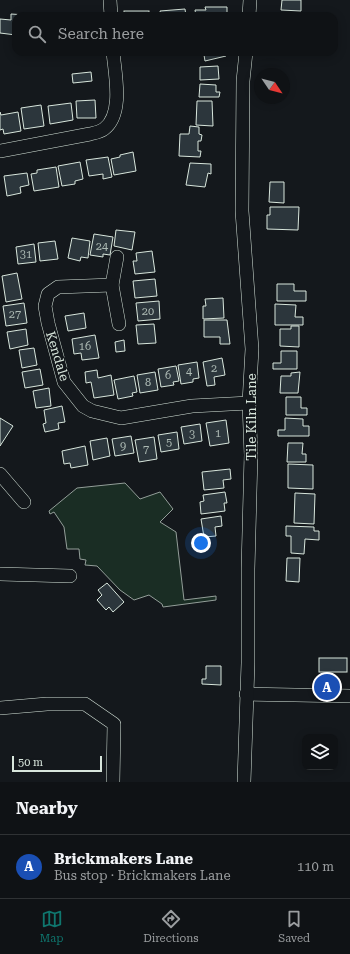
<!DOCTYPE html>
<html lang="en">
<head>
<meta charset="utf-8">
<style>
  body { margin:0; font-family:"Roboto Serif",serif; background:#181b1e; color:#f1f3f6 }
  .controls { position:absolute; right:12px; bottom:12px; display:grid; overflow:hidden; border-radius:8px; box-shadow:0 2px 10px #0003 }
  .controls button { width:36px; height:36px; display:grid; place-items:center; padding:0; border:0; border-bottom:1px solid #2f3234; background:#0f1215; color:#f1f3f6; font:20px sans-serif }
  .compass { position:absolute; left:254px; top:68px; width:36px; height:36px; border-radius:50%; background:#0f1215; box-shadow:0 2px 10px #0003; rotate:125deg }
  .scale { position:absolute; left:12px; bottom:10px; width:90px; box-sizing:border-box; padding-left:4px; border:2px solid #d8e6dc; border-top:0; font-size:11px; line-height:14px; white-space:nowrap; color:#d8e6dc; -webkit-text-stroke:3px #14181c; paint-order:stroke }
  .you { position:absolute; left:201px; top:543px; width:14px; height:14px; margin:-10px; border:3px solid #fff; border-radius:50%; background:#1a73e8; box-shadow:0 0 0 6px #1a73e833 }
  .badge { display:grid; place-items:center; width:26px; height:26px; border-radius:50%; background:#0f766e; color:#fff; font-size:13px; font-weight:700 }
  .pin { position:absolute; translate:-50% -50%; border:2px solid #fff; box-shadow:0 1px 4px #0006 }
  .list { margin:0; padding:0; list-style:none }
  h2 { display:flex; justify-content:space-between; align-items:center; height:52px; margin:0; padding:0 16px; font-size:17px }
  h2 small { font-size:13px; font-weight:400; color:#9b9ea0 }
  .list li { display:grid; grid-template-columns:26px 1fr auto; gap:12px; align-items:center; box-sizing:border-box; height:64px; padding:0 16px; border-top:1px solid #2f3234 }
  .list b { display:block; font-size:15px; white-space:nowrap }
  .list p { margin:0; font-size:13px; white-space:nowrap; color:#9b9ea0 }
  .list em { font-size:13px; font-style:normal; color:#9b9ea0 }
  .icon { flex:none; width:22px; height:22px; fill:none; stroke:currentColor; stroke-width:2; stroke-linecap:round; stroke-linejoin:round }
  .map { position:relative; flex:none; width:350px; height:782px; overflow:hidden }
  .search { position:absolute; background:#0f1215; box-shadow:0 2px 10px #0003; left:12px; right:12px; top:12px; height:44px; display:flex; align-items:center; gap:10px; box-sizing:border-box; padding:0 14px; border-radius:12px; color:#9b9ea0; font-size:15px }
  .sheet { height:116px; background:#0f1215 }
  nav { display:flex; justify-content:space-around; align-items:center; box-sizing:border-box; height:56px; border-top:1px solid #2f3234; background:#0f1215; font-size:11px; color:#9b9ea0 }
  nav a { display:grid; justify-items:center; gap:2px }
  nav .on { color:#0f766e }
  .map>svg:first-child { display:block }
  .green { fill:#1a2d24; stroke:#939e99 }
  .building { fill:#2c363c; stroke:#d8e6dc }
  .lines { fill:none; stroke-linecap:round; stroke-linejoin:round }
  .minor-casing { stroke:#d8e6dc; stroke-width:14 }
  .minor { stroke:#14181c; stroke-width:13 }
  .labels { text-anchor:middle; stroke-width:3; stroke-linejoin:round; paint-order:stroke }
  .number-label { font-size:11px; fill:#adbab4 }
  .street-label { font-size:13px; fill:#d8e6dc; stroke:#14181c }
</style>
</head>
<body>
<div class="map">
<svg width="350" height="782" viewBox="0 0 350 782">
  <rect width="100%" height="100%" fill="#14181c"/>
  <!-- green -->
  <polygon class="green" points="125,483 140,499 160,492 173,509 160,522 176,532 184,600 216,596 216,600 163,607 162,604 149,595 134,600 120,590 97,566 85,565 86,560 80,559 79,549 67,549 64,527 54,512 50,514 49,511 77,488"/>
  <!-- building -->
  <g class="building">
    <polygon points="282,0 301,0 301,11 281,10"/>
    <polygon points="205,7 227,7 227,16 196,16 195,10 206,10"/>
    <polygon points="185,9 186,16 161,16 160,11"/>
    <rect x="124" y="11" width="25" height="5"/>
    <polygon points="11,14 26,15 16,16 16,35 0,33 0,19 11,20"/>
    <rect x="34" y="14" width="27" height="2"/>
    <rect x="69" y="14" width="22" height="2"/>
    <polygon points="210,52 225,52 226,56 205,61 204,55"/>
    <polygon points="218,66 219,79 200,80 200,67"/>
    <polygon points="91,72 92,81 73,83 72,74"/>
    <polygon points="200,84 216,85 216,92 220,92 219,97 199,97"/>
    <polygon points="95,100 96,118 77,118 76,101"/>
    <polygon points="197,101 212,101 213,126 196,125"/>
    <polygon points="71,103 73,120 50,124 48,106"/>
    <polygon points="41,105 44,126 24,129 21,108"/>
    <polygon points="0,112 1,115 18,112 21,131 4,134 3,129 0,130"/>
    <polygon points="190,126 199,127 199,134 202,135 201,141 198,141 198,151 201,151 200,157 179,156 180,134 189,134"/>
    <polygon points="133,152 136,171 114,175 111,159 120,157 120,155"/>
    <polygon points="108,157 112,177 103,179 103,174 89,176 86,160"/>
    <polygon points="80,162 83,179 75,181 75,184 62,186 58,166"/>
    <polygon points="190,163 211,164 211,174 208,173 205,187 186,185"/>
    <polygon points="56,167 59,187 34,191 31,174 37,173 37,170"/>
    <polygon points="27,173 29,185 20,187 21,193 7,196 4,176"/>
    <polygon points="270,182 284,182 284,203 269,202"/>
    <polygon points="270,207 299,207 298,230 267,229 267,215 270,215"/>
    <polygon points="116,230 135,232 132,250 114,246"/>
    <polygon points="94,234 113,237 110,255 103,254 103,257 90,255"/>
    <polygon points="72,238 90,241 88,258 81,257 80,261 68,258"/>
    <polygon points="55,241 58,259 40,261 38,243"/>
    <polygon points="34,244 36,262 18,264 16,247"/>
    <polygon points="152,251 155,272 135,274 133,261 137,261 136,253"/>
    <polygon points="17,273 22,299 6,302 2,276"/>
    <polygon points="155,279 157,296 135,298 133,281"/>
    <polygon points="277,284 294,284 294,291 306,291 306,301 277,301"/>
    <polygon points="223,298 224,318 203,319 203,306 206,306 205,299"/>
    <polygon points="159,301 160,319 138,321 136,303"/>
    <polygon points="24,303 27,323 6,326 3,306"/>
    <polygon points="275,304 296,305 295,317 303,317 303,325 275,325"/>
    <polygon points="84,313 86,328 68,331 65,316"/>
    <polygon points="204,320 227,320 230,344 220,344 220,337 204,337"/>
    <polygon points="154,324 156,343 138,344 136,325"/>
    <polygon points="291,326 299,326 299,347 280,346 280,329 291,329"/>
    <polygon points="26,329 28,345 10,349 7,332"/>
    <polygon points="95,335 99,358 82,360 81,353 74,354 72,339"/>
    <polygon points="124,340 125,351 116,352 115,342"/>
    <polygon points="34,348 37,365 22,368 19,350"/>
    <polygon points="281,351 297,351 297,369 273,369 273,363 281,363"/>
    <polygon points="222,358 225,375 214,377 215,385 207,386 203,362"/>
    <polygon points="197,362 199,378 193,379 193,382 181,384 178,365"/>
    <polygon points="176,366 179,381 173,382 174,385 161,387 158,369"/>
    <polygon points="40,369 43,385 25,388 22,372"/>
    <polygon points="97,370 98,378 111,375 114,395 94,398 91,382 86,383 85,372"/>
    <polygon points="155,372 158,390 140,393 137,375"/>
    <polygon points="300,372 298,393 280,393 281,376 291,376 291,373"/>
    <polygon points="134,376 137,392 132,393 133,396 118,399 114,380"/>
    <polygon points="49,388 51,406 36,408 33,391"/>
    <polygon points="286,397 301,397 301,408 307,408 307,415 286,415"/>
    <polygon points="62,406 65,422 58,423 59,429 45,432 43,424 46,423 44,410"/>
    <polygon points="0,418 13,426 0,446"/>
    <polygon points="285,418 303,419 303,426 309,426 309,436 278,436 278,430 285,430"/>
    <polygon points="226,420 229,443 210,446 206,423"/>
    <polygon points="200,424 202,441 184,444 181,427"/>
    <polygon points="177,432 179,449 161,452 158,435"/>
    <polygon points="131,436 134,453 115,456 112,439"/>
    <polygon points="154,437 157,459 139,462 135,440"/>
    <polygon points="107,438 110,456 93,460 90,441"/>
    <polygon points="288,443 303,443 302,454 306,454 306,462 287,462"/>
    <polygon points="85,446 88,465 71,468 70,463 64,464 62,451"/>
    <polygon points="288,464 313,465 313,489 288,488"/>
    <polygon points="230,469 231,479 223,480 224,488 204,490 202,472"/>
    <polygon points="225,492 227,503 224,503 225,511 201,514 200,502 204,501 203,495"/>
    <polygon points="295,493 315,494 314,524 294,523"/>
    <polygon points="221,516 222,526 215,527 216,536 204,537 201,519"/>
    <polygon points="286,526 314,527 314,531 319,531 319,540 305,539 304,554 291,553 291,536 286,536"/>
    <polygon points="287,558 300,558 299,582 286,581"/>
    <polygon points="107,583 124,602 113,612 109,607 106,610 97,600 102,595 98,590"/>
    <rect x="319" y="658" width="28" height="14"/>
    <polygon points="206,666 221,666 221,685 202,684 202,679 206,679"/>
  </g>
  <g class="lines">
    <defs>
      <g id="minor">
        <polyline points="110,0 111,16"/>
        <polyline points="249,16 250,0"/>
        <path d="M 0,151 L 90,134 C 94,133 100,132 104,129 C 124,114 115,74 113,52"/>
        <polyline points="112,285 117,257"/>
        <polyline points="119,324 112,285 58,287 48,294 45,306 48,323 64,382 83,406 92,411 121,418 192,406 249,403"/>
        <polyline points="0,474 24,502"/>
        <polyline points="0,574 70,576"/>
        <polyline points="246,694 350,696"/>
        <polyline points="0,708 47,704 85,704 114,724 113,782"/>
        <polyline points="244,782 248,663 248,569 251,455 249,403 252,349 242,211 243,81 246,52"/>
      </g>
    </defs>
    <!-- minor casing -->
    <use href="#minor" class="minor-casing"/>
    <!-- minor -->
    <use href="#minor" class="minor"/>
  </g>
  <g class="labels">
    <!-- number labels -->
    <g class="number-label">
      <text x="102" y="250">24</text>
      <text x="26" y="258">31</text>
      <text x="148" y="315">20</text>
      <text x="15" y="318">27</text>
      <text x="85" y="350">16</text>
      <text x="214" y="372">2</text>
      <text x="189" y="375">4</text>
      <text x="168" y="379">6</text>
      <text x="148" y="386">8</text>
      <text x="218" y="437">1</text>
      <text x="192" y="438">3</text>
      <text x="169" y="446">5</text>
      <text x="123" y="450">9</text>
      <text x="146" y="453">7</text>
    </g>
    <!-- street labels -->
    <g class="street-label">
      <text transform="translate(58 356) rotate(73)" y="5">Kendale</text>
      <text transform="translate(251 417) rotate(-90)" y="5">Tile Kiln Lane</text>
    </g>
  </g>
</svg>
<div class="controls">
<button><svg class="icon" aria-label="layers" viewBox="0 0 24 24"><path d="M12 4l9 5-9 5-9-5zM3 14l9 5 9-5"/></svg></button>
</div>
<svg class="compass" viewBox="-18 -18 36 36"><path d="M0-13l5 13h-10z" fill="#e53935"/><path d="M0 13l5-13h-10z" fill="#9b9ea0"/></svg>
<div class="scale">50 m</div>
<div class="you"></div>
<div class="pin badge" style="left:327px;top:687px;background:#1a4fb4">A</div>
<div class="search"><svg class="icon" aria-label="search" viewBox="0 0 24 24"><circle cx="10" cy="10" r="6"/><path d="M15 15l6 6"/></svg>Search here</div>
</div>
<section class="sheet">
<h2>Nearby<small></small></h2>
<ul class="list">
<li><span class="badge" style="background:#1a4fb4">A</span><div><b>Brickmakers Lane</b><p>Bus stop · Brickmakers Lane</p></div><em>110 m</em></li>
</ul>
</section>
<nav>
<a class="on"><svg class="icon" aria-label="map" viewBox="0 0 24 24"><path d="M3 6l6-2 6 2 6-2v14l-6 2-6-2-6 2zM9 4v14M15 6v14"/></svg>Map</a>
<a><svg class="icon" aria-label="directions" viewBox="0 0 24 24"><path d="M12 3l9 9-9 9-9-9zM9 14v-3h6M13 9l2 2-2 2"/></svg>Directions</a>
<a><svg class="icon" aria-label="saved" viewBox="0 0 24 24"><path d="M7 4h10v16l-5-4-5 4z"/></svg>Saved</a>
</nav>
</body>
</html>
